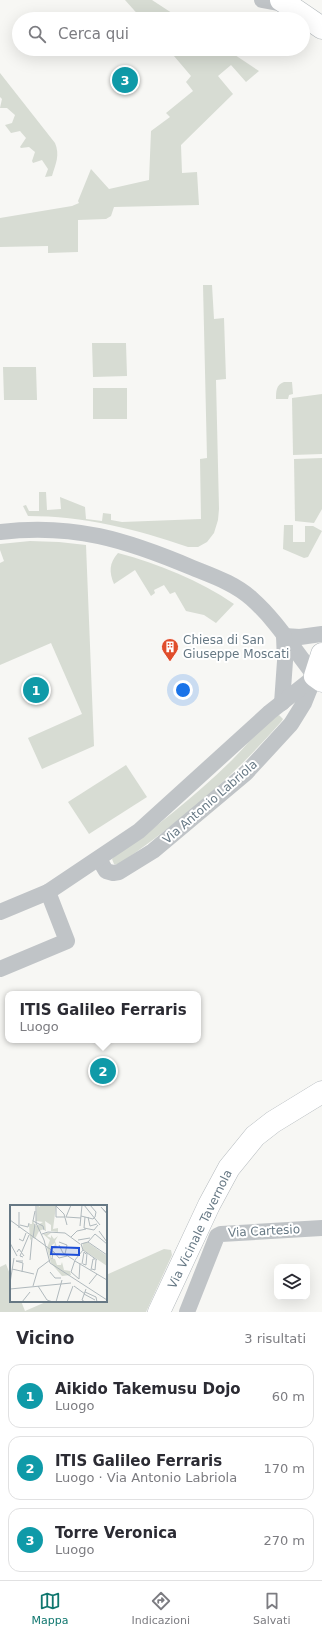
<!DOCTYPE html>
<html lang="it">
<head>
<meta charset="utf-8">
<style>
  body { margin:0; font-family:"DejaVu Sans",sans-serif; background:#f2f2f3; color:#2b2b33 }
  .controls { position:absolute; right:12px; bottom:12px; display:grid; overflow:hidden; border-radius:8px; box-shadow:0 4px 16px #0002 }
  .controls button { width:36px; height:36px; display:grid; place-items:center; padding:0; border:0; border-bottom:1px solid #e1e1e2; background:#fff; color:#2b2b33; font:20px sans-serif }
  .you { position:absolute; left:183px; top:690px; width:14px; height:14px; margin:-10px; border:3px solid #fff; border-radius:50%; background:#1a73e8; box-shadow:0 0 0 6px #1a73e833 }
  .badge { display:grid; place-items:center; width:26px; height:26px; border-radius:50%; background:#0f766e; color:#fff; font-size:13px; font-weight:700 }
  .pin { position:absolute; translate:-50% -50%; border:2px solid #fff; box-shadow:0 1px 4px #0006 }
  .popup { position:absolute; left:5px; top:991px; width:196px; height:52px; box-sizing:border-box; display:grid; place-content:center; border-radius:8px; background:#fff; filter:drop-shadow(0 1px 3px #0005); font-size:13px; white-space:nowrap; color:#7c7c81 }
  .popup b { font-size:15px; color:#2b2b33 }
  .popup::after { content:''; position:absolute; left:50%; top:100%; margin-left:-8px; border:8px solid transparent; border-top-color:#fff }
  .list { margin:0; padding:0; list-style:none }
  h2 { display:flex; justify-content:space-between; align-items:center; height:52px; margin:0; padding:0 16px; font-size:17px }
  h2 small { font-size:13px; font-weight:400; color:#7c7c81 }
  .list li { display:grid; grid-template-columns:26px 1fr auto; gap:12px; align-items:center; box-sizing:border-box; height:64px; margin:0 8px 8px; padding:0 8px; border:1px solid #e1e1e2; border-radius:12px }
  .list b { display:block; font-size:15px; white-space:nowrap }
  .list p { margin:0; font-size:13px; white-space:nowrap; color:#7c7c81 }
  .list em { font-size:13px; font-style:normal; color:#7c7c81 }
  .icon { flex:none; width:22px; height:22px; fill:none; stroke:currentColor; stroke-width:2; stroke-linecap:round; stroke-linejoin:round }
  .map { position:relative; flex:none; width:322px; height:1312px; overflow:hidden }
  .search { position:absolute; background:#fff; box-shadow:0 4px 16px #0002; left:12px; right:12px; top:12px; height:44px; display:flex; align-items:center; gap:10px; box-sizing:border-box; padding:0 14px; border-radius:22px; color:#7c7c81; font-size:15px }
  .sheet { height:268px; background:#fff }
  nav { display:flex; justify-content:space-around; align-items:center; box-sizing:border-box; height:56px; border-top:1px solid #e1e1e2; background:#fff; font-size:11px; color:#7c7c81 }
  nav a { display:grid; justify-items:center; gap:2px }
  nav .on { color:#0f766e }
  .map>svg:first-child { display:block }
  .green { fill:#d7dcd3 }
  .lines { fill:none; stroke-linecap:round; stroke-linejoin:round }
  .secondary-casing { stroke:#b2b8bc; stroke-width:23 }
  .street { stroke:#c0c4c7; stroke-width:16 }
  .secondary { stroke:#fff; stroke-width:22 }
  .labels { text-anchor:middle; stroke-width:4; stroke-linejoin:round; paint-order:stroke }
  .poi-label { font-size:12px; fill:#667884; stroke:#fff; text-anchor:start }
  .street-label { font-size:12px; fill:#667884; stroke:#fff }
  .inset-road { fill:none; stroke:#b0b9bd; stroke-width:1 }
  .view { fill:#1d4ed8; fill-opacity:0.15; stroke:#1d4ed8; stroke-width:2 }
  .inset-edge { fill:none; stroke:#667884; stroke-width:2 }
</style>
</head>
<body>
<div class="map">
<svg width="322" height="1312" viewBox="0 0 322 1312">
  <rect width="100%" height="100%" fill="#f7f7f4"/>
  <!-- green -->
  <g class="green">
    <polygon points="125,0 152,0 181,19 142,19"/>
    <polygon points="168,49 226,49 259,71 246,82 231,65 218,76 233,94 181,145 182,173 197,172 199,205 114,207 111,216 106,219 78,220 78,252 48,253 48,246 0,247 0,218 72,206 79,203 78,201 91,169 109,189 149,180 151,131 170,117 166,113 193,91 186,82 191,76"/>
    <path d="M 0,73 L 55,143 C 60,155 56,163 52,176 L 45,177 L 48,169 L 42,160 L 33,163 L 32,161 L 35,152 L 29,147 L 21,148 L 20,147 L 26,138 L 20,131 L 11,133 L 5,125 L 12,123 L 15,115 L 7,108 L 0,108 L 2,99 L 0,97 Z"/>
    <path d="M 203,285 L 212,285 L 214,319 L 224,318 L 226,379 L 216,380 L 219,509 L 218,520 L 214,533 L 207,542 L 198,547 L 188,547 C 136,529 83,516 28,516 L 23,506 L 26,505 L 29,511 L 39,511 L 39,492 L 46,492 L 47,510 L 61,509 L 60,497 L 85,507 L 86,519 L 102,521 L 103,513 L 111,514 L 111,520 L 122,522 L 201,519 L 200,459 L 207,458 Z"/>
    <polygon points="92,343 126,343 127,376 93,377"/>
    <polygon points="3,367 36,367 37,400 4,400"/>
    <path d="M 284,382 L 292,382 L 293,394 L 289,395 L 288,399 L 276,399 C 276,391 276,385 284,382 Z"/>
    <rect x="93" y="388" width="34" height="31"/>
    <polygon points="322,394 322,454 293,455 292,398"/>
    <polygon points="322,458 322,509 314,523 295,521 294,459"/>
    <polygon points="284,525 293,525 293,542 305,542 305,526 313,526 322,531 308,557 304,558 283,549"/>
    <polygon points="30,541 59,542 86,545 94,746 42,769 28,738 82,714 51,643 0,665 0,563 4,561 0,550 0,544"/>
    <path d="M 118,553 C 159,564 199,580 234,604 L 216,623 L 204,615 L 186,611 L 175,592 L 170,594 L 164,585 L 154,590 L 155,593 L 151,596 L 135,570 L 114,584 C 109,572 109,563 118,553 Z"/>
    <path d="M 279,715 L 283,719 L 281,722 C 234,776 179,823 119,864 L 114,864 L 112,859 L 114,857 C 155,828 194,797 230,762 C 242,751 265,721 279,715 Z"/>
    <polygon points="126,765 147,797 89,834 68,802"/>
    <polygon points="164,1249 171,1250 172,1255 146,1312 0,1312 0,1267 6,1264 11,1277 11,1301 21,1301 25,1311 48,1301 106,1301 106,1275"/>
  </g>
  <g class="lines">
    <defs>
      <g id="secondary">
        <polyline points="281,0 322,28"/>
        <polyline points="322,654 315,676 322,681"/>
        <polyline points="159,1312 209,1205 229,1168 255,1136 273,1122 322,1092"/>
      </g>
    </defs>
    <!-- secondary casing -->
    <use href="#secondary" class="secondary-casing"/>
    <!-- street -->
    <g class="street">
      <polyline points="262,0 289,5"/>
      <path d="M 0,532 C 73,523 127,540 193,568 C 213,576 236,584 252,599 C 276,620 295,651 315,676"/>
      <polyline points="284,636 300,637 322,634"/>
      <polyline points="282,703 285,661 284,636"/>
      <polyline points="99,859 106,871 113,873 119,872 153,851 246,773 291,724 304,703 314,678"/>
      <polyline points="0,912 48,892"/>
      <polyline points="0,969 67,941 48,892 139,831 270,712 322,671"/>
      <polyline points="187,1312 217,1236 221,1234 322,1228"/>
    </g>
    <!-- secondary -->
    <use href="#secondary" class="secondary"/>
  </g>
  <!-- icons -->
  <defs>
    <symbol id="building-pin" viewBox="-11 -11 22 30"><path d="M0 17L-7.5 6A9.5 9.5 0 1 1 7.5 6Z" fill="#e04d2b" stroke="#fff"/><path d="M-4-6H4V6H1V3H-1V6H-4ZM-2.5-4.3h1.7v1.8h-1.7ZM.8-4.3h1.7v1.8H.8ZM-2.5-1h1.7V.8h-1.7ZM.8-1h1.7V.8H.8Z" fill="#fff"/></symbol>
  </defs>
  <g fill-rule="evenodd">
    <use href="#building-pin" x="160" y="637" width="20" height="27"/>
  </g>
  <g class="labels">
    <!-- poi labels -->
    <g class="poi-label">
      <text x="183" y="644">Chiesa di San<tspan x="183" dy="14">Giuseppe Moscati</tspan></text>
    </g>
    <!-- street labels -->
    <g class="street-label">
      <text transform="translate(210 802) rotate(-41)" y="4">Via Antonio Labriola</text>
      <text transform="translate(200 1229) rotate(-64)" y="4">Via Vicinale Tavernola</text>
      <text transform="translate(264 1231) rotate(-3)" y="4">Via Cartesio</text>
    </g>
  </g>
  <!-- overview -->
  <g transform="translate(10 1205)">
    <rect width="97" height="97" fill="#f7f7f4"/>
    <path d="M 27,0 L 30,2 L 30,0 L 46,1 L 43,24 L 48,23 L 48,27 L 41,26 L 41,20 L 35,16 L 36,26 L 40,26 L 35,26 L 34,24 L 29,26 L 25,34 L 23,32 L 20,35 L 19,19 L 22,19 L 22,15 L 26,21 L 33,17 L 26,16 ZM 42,27 L 37,31 L 41,33 L 41,30 L 44,34 L 48,31 L 45,36 L 47,42 L 44,42 L 45,38 L 42,40 L 41,53 L 45,54 L 47,60 L 51,60 L 52,57 L 54,65 L 60,66 L 61,70 L 52,71 L 41,58 L 37,43 L 40,35 L 33,29 ZM 77,37 L 97,51 L 97,61 L 72,44 L 73,38 Z" fill="#d7dcd3"/>
    <path class="inset-road" d="M 26,0 L 26,18 L 34,35 L 40,58 L 97,95M 45,0 L 54,9 L 57,20M 61,0 L 56,12 L 71,13M 74,0 L 90,20M 46,1 L 46,12 L 55,12M 25,6 L 23,16 L 33,21 L 34,25M 9,7 L 9,23M 97,8 L 91,2 L 97,9M 71,11 L 83,14 L 85,12 L 86,7 L 80,0M 75,12 L 74,23 L 84,25 L 88,20M 78,12 L 80,21 L 87,19M 0,15 L 44,47 L 49,53 L 57,51M 10,20 L 18,22 L 19,18M 70,21 L 72,0M 89,26 L 97,37M 32,29 L 38,27 L 55,28 L 70,39M 85,29 L 97,39M 61,32 L 67,26 L 76,24M 23,33 L 25,19M 9,34 L 13,36 L 16,28M 68,35 L 80,33M 49,37 L 57,40 L 55,49M 78,37 L 97,50M 0,38 L 7,51M 49,40 L 53,48 L 64,55M 73,45 L 87,55M 7,47 L 9,44 L 14,51M 41,49 L 41,46 L 43,47 L 42,54M 13,52 L 10,51 L 19,30M 20,55 L 22,33M 65,55 L 73,45 L 71,39 L 78,37 L 85,29M 65,55 L 61,67 L 69,74M 65,56 L 97,75M 72,59 L 74,47 L 76,49M 73,59 L 76,60 L 77,48M 2,64 L 24,69M 82,64 L 85,65 L 86,55M 81,65 L 83,54 L 85,54M 12,67 L 13,58 L 6,56 L 13,56M 40,67 L 45,73 L 51,73M 69,74 L 70,58M 0,78 L 4,53M 79,79 L 87,69M 23,81 L 28,64 L 40,55M 28,81 L 37,95 L 43,97M 64,81 L 75,89M 0,84 L 61,78M 75,87 L 86,92 L 87,97M 74,89 L 85,95M 12,97 L 20,87M 46,97 L 52,75M 57,97 L 63,81M 75,97 L 72,95 L 76,84"/>
    <path class="view" d="M 42,42 L 69,43 L 69,50 L 41,49 Z"/>
    <rect width="97" height="97" class="inset-edge"/>
  </g>
</svg>
<div class="controls">
<button><svg class="icon" aria-label="layers" viewBox="0 0 24 24"><path d="M12 4l9 5-9 5-9-5zM3 14l9 5 9-5"/></svg></button>
</div>
<div class="you"></div>
<div class="pin badge" style="left:36px;top:690px;background:#0f9aa8">1</div>
<div class="pin badge" style="left:103px;top:1071px;background:#0f9aa8">2</div>
<div class="popup"><b>ITIS Galileo Ferraris</b>Luogo</div>
<div class="pin badge" style="left:125px;top:80px;background:#0f9aa8">3</div>
<div class="search"><svg class="icon" aria-label="search" viewBox="0 0 24 24"><circle cx="10" cy="10" r="6"/><path d="M15 15l6 6"/></svg>Cerca qui</div>
</div>
<section class="sheet">
<h2>Vicino<small>3 risultati</small></h2>
<ul class="list">
<li><span class="badge" style="background:#0f9aa8">1</span><div><b>Aikido Takemusu Dojo</b><p>Luogo</p></div><em>60 m</em></li>
<li><span class="badge" style="background:#0f9aa8">2</span><div><b>ITIS Galileo Ferraris</b><p>Luogo · Via Antonio Labriola</p></div><em>170 m</em></li>
<li><span class="badge" style="background:#0f9aa8">3</span><div><b>Torre Veronica</b><p>Luogo</p></div><em>270 m</em></li>
</ul>
</section>
<nav>
<a class="on"><svg class="icon" aria-label="map" viewBox="0 0 24 24"><path d="M3 6l6-2 6 2 6-2v14l-6 2-6-2-6 2zM9 4v14M15 6v14"/></svg>Mappa</a>
<a><svg class="icon" aria-label="directions" viewBox="0 0 24 24"><path d="M12 3l9 9-9 9-9-9zM9 14v-3h6M13 9l2 2-2 2"/></svg>Indicazioni</a>
<a><svg class="icon" aria-label="saved" viewBox="0 0 24 24"><path d="M7 4h10v16l-5-4-5 4z"/></svg>Salvati</a>
</nav>
</body>
</html>
